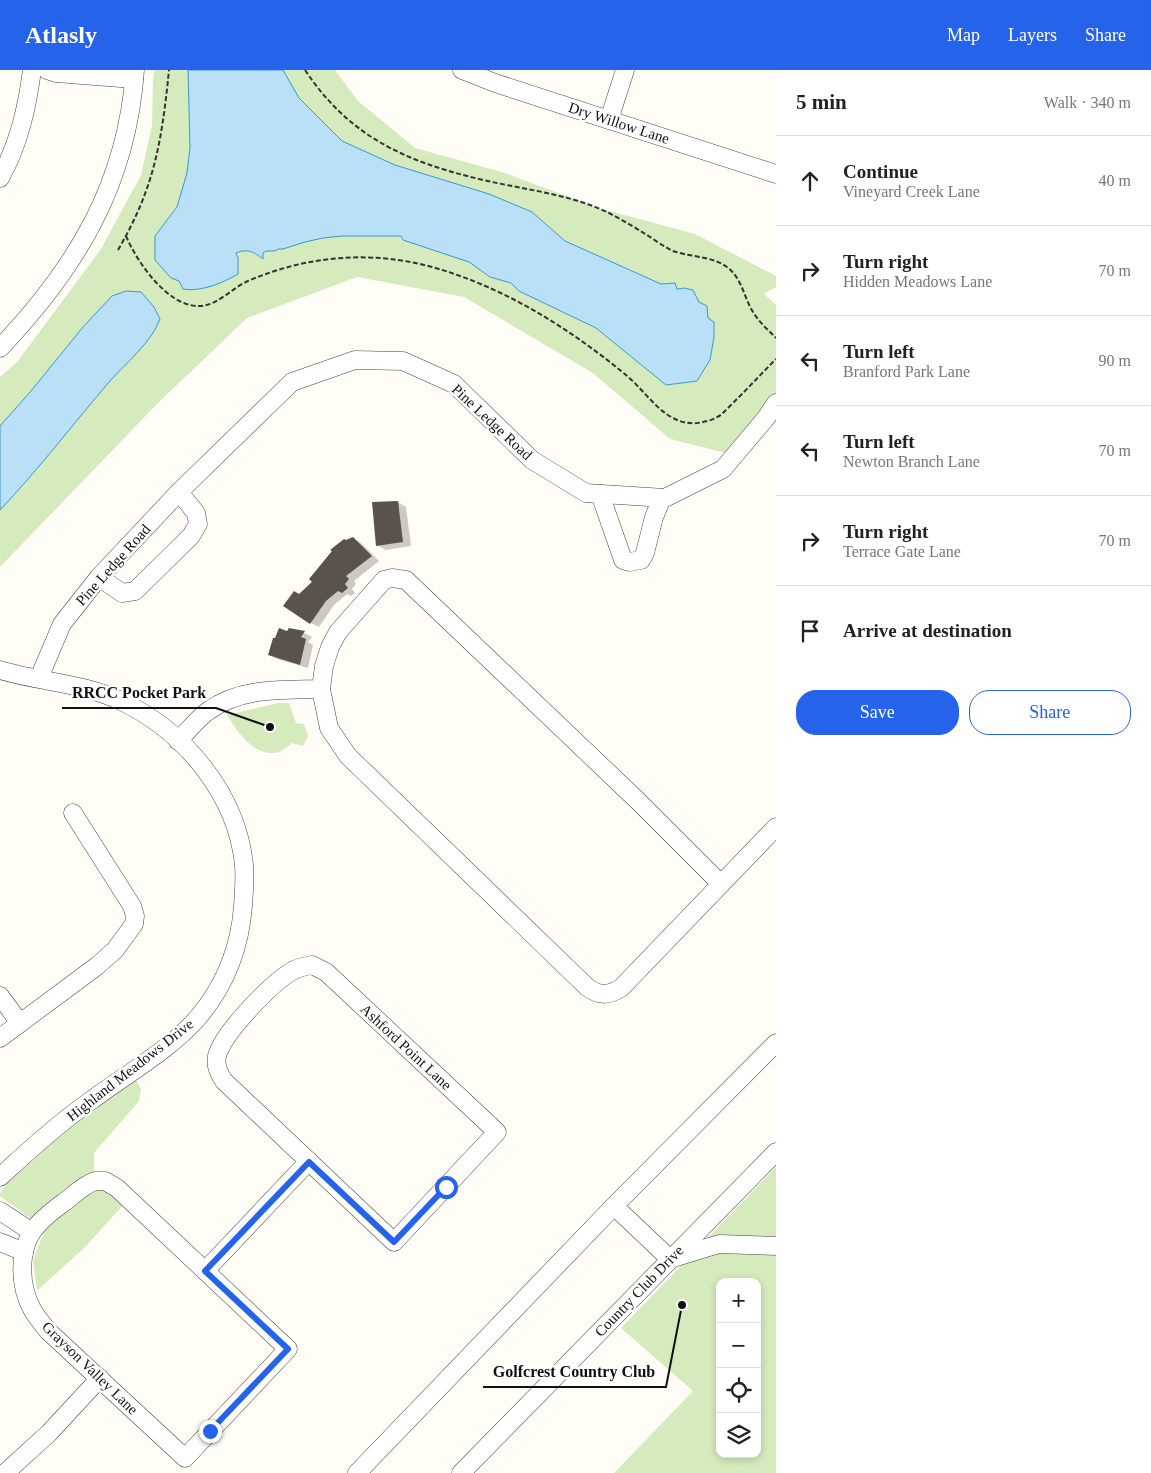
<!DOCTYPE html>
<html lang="en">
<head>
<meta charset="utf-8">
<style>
  body { margin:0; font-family:"Times New Roman",serif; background:#f6f6f6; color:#222 }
  .controls { position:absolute; right:15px; bottom:15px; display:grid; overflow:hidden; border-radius:10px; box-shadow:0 2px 8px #0003 }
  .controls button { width:45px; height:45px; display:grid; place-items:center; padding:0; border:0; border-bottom:1px solid #e0e0e0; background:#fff; color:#222; font:25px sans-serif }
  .stop { position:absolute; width:15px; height:15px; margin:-11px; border:4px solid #2563eb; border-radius:50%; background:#fff }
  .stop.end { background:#2563eb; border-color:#fff; box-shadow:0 1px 5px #0008 }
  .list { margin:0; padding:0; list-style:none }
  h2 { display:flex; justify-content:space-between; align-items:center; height:65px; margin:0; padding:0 20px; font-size:21px }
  h2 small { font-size:16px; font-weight:400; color:#767676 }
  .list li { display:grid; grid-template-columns:32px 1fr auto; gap:15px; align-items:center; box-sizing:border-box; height:90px; padding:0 20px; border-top:1px solid #e0e0e0 }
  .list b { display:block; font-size:19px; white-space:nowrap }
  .list p { margin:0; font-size:16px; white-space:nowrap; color:#767676 }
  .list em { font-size:16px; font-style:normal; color:#767676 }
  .actions { display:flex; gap:10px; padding:15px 20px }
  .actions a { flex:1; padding:11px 0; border:1px solid #2563eb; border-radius:20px; text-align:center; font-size:18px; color:#2563eb }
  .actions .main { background:#2563eb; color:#fff }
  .icon { flex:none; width:28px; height:28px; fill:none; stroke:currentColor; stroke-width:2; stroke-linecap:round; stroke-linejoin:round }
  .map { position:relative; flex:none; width:776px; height:1403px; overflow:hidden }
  header { display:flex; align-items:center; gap:30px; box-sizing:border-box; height:70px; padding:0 25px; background:#2563eb; color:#fff }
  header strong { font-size:24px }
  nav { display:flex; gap:28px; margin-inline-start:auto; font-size:18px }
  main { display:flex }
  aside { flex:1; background:#fff }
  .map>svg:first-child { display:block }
  .green { fill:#d5ebbd; fill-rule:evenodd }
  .water { fill:#b9e0f7; stroke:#3f96cf }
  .shadow { fill:#0003 }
  .building { fill:#5a524d }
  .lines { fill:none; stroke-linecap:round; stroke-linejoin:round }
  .minor-casing { stroke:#444; stroke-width:19 }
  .path { stroke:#333; stroke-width:2; stroke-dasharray:5 2.5; stroke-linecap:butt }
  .minor { stroke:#fff; stroke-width:18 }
  .route { stroke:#2563eb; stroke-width:6 }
  .labels { text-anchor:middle; stroke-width:5; stroke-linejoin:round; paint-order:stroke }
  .street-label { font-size:15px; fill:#111; stroke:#fff }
  .leader { fill:none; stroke:#111; stroke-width:2 }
  .callout-dot { fill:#111; stroke:#fff; stroke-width:2 }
  .callout-label { font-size:16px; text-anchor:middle; font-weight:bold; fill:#111; stroke:#fff; stroke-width:5; stroke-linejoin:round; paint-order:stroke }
</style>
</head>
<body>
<header>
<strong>Atlasly</strong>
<nav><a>Map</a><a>Layers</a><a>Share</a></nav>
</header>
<main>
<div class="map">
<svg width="776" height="1403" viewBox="0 0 776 1403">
  <rect width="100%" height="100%" fill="#fffdf5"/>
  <!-- green -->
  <g class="green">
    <polygon points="155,0 335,0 358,31 415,78 505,103 598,138 695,164 776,206 776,217 764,224 776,235 776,333 734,385 670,369 593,303 464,227 357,207 247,248 158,333 0,497 0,307 17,292 101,179 141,105 152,55 153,8"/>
    <path d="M 279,633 L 289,633 L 296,653 L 304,654 L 308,666 L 303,676 L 292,673 C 287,677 281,682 275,683 C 252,685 237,661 227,645 Z"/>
    <path d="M 136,1010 L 141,1019 L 139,1031 L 94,1083 L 94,1101 L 31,1149 L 0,1126 C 0,1104 114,1025 136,1010 Z"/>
    <path d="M 776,1097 L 776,1403 L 614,1403 L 693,1321 L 621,1258 ZM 720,1212 L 757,1212 L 757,1384 L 720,1384 Z"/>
    <polygon points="106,1115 126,1132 85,1177 37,1221 33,1190 46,1157 92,1117"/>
  </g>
  <!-- water -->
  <g class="water">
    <path d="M 188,0 L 283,0 L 299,28 L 342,71 L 395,95 L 489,124 L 532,142 L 565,171 L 661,214 L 675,213 L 677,219 L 684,218 L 693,220 L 699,232 L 707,236 L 708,248 L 714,252 L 714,267 L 710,290 L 697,311 L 666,315 L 596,258 L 519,221 L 511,213 L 490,207 L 469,192 L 403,170 L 401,166 L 342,166 L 323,168 L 305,172 L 283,179 L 278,179 L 275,181 L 266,181 L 263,183 L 263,189 C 254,182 248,178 236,183 L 238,188 L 238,204 C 223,213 201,222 183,219 L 179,211 L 171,208 L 155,190 L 155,166 L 177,137 L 187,103 L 190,78 Z"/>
    <path d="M 126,221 L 141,222 L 154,237 L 160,249 C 151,273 127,292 110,311 C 73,354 39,399 0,440 L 0,356 L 31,321 L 83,257 L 112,226 Z"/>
  </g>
  <!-- shadow -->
  <g class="shadow">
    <polygon points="398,432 406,437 411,476 385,480 377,475"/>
    <polygon points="353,468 361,473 379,491 354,511 356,514 352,519 355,523 351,526 347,524 334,535 319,557 311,553 299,525"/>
    <polygon points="289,559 304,563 312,567 308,572 313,575 308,598 277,589 269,584"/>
  </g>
  <!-- building -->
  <g class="building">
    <polygon points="398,431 403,472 376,476 372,432"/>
    <polygon points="353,467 372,486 346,506 349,509 345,514 348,518 342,523 338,521 326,531 310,554 283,536 294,521 299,524 312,512 309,509 332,481 330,480 344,469 346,470"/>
    <polygon points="279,558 287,561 289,558 305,561 301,567 306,569 300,595 268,585 273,568 275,568"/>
  </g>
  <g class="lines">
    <defs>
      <g id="minor">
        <polyline points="47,0 56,3 134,9"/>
        <polyline points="462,0 495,13 776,104"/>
        <polyline points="609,50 625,0"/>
        <path d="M 0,108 C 19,74 27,38 32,0"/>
        <path d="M 0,278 C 77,197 127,114 135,0"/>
        <polyline points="600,424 621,484 623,490 629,492 641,490 645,483 654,447 662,428"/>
        <polyline points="99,507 122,523 135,521 191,466 198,454 196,443 179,422"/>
        <path d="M 0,600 C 40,612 83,613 121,631 C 184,661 237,724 244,795 C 245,809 244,823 243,836 C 240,876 226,913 201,944 C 173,978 128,1003 93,1029 C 60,1052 30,1079 0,1107"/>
        <polyline points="39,608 62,554 99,507 179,422 292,312 355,290 403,291 454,314 532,390 586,423 665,428 723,399 766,348 776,333"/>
        <polyline points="321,619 324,596 330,577 338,562 384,510 392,508 406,510 638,731 721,814"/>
        <path d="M 178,671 C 188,661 197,649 208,641 C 241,617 282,620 321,619 L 329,658 L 348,686 L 587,917 C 599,926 608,926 621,918 L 776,757"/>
        <path d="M 312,895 L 326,902 L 497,1062 L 394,1172 L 224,1011 C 219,1004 215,995 217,986 C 223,963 272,912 294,900 C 300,897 306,896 312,895 Z"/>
        <polyline points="0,926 20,953"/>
        <polyline points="0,968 97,896 115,880 134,854 135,846 132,836 73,743"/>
        <path d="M 95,1111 L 105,1111 L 117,1118 L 288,1279 L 185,1388 L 48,1261 C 43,1254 36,1247 32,1239 C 20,1217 18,1184 32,1162 C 40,1150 52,1141 63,1133 C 73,1126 83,1115 95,1111 Z"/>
        <polyline points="614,1136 670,1189 719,1174 776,1176"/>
        <polyline points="0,1141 32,1162"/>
        <polyline points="0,1172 24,1182"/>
        <polyline points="205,1201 309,1091"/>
        <polyline points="5,1403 49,1363 100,1308"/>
        <polyline points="357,1403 614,1136 776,973"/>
        <polyline points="461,1403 776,1082"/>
      </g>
    </defs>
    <!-- minor casing -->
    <use href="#minor" class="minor-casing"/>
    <!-- path -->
    <g class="path">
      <path d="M 305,0 C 349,66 404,91 479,109 C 516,118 554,122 590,135 C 610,142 629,154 647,165 C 655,170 664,177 673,181 C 690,187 712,186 727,197 C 742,208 744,228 753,242 C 759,252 768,260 776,268"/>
      <path d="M 126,166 C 137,192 168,238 201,236 C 218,235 232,218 248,211 C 306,186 370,180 432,197 C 504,217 569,258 626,305 C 648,323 665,356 697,353 C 705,352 714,350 722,344 C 727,339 733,333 738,328 C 751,315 763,302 776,289"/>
      <path d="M 118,180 C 129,161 139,141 146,121 C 160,83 165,40 169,0"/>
    </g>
    <!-- minor -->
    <use href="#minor" class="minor"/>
  </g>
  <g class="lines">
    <!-- route -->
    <polyline class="route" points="210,1361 288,1279 205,1201 309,1092 394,1172 446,1117"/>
  </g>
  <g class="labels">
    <!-- street labels -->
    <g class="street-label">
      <text transform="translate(619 53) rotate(18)" y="5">Dry Willow Lane</text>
      <text transform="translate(492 352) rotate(43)" y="5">Pine Ledge Road</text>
      <text transform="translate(113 495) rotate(-48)" y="5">Pine Ledge Road</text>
      <text transform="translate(406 977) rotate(43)" y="5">Ashford Point Lane</text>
      <text transform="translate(130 1000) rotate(-38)" y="5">Highland Meadows Drive</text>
      <text transform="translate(639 1221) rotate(-46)" y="5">Country Club Drive</text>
      <text transform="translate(90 1298) rotate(44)" y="5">Grayson Valley Lane</text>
    </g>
  </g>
  <!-- callouts -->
  <path class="leader" d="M270 657L216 638H62M682 1235L666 1317H483"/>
  <g class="callout-dot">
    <circle cx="270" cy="657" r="5"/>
    <circle cx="682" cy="1235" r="5"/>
  </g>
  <g class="callout-label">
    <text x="139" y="628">RRCC Pocket Park</text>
    <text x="574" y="1307">Golfcrest Country Club</text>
  </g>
</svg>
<div class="controls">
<button>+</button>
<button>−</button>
<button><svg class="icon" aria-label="locate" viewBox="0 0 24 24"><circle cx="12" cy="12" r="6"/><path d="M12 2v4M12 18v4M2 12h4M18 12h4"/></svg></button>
<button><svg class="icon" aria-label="layers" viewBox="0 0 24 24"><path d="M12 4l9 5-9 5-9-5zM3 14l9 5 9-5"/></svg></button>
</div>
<div class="stop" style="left:446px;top:1117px"></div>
<div class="stop end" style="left:210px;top:1361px"></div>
</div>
<aside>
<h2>5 min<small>Walk · 340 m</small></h2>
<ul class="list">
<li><svg class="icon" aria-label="ahead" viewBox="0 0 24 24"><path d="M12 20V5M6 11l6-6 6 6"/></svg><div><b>Continue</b><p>Vineyard Creek Lane</p></div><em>40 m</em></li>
<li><svg class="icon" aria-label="right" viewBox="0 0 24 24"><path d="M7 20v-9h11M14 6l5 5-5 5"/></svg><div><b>Turn right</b><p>Hidden Meadows Lane</p></div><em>70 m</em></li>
<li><svg class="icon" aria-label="left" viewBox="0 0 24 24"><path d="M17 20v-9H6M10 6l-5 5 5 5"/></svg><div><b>Turn left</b><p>Branford Park Lane</p></div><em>90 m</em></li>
<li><svg class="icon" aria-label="left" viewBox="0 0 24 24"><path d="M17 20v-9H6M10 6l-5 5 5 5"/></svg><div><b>Turn left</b><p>Newton Branch Lane</p></div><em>70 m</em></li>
<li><svg class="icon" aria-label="right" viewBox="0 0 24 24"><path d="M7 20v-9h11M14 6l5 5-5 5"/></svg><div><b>Turn right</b><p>Terrace Gate Lane</p></div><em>70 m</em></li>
<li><svg class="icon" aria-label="arrive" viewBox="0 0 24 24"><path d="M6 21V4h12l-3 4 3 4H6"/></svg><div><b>Arrive at destination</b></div></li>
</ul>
<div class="actions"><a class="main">Save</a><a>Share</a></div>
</aside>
</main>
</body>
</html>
